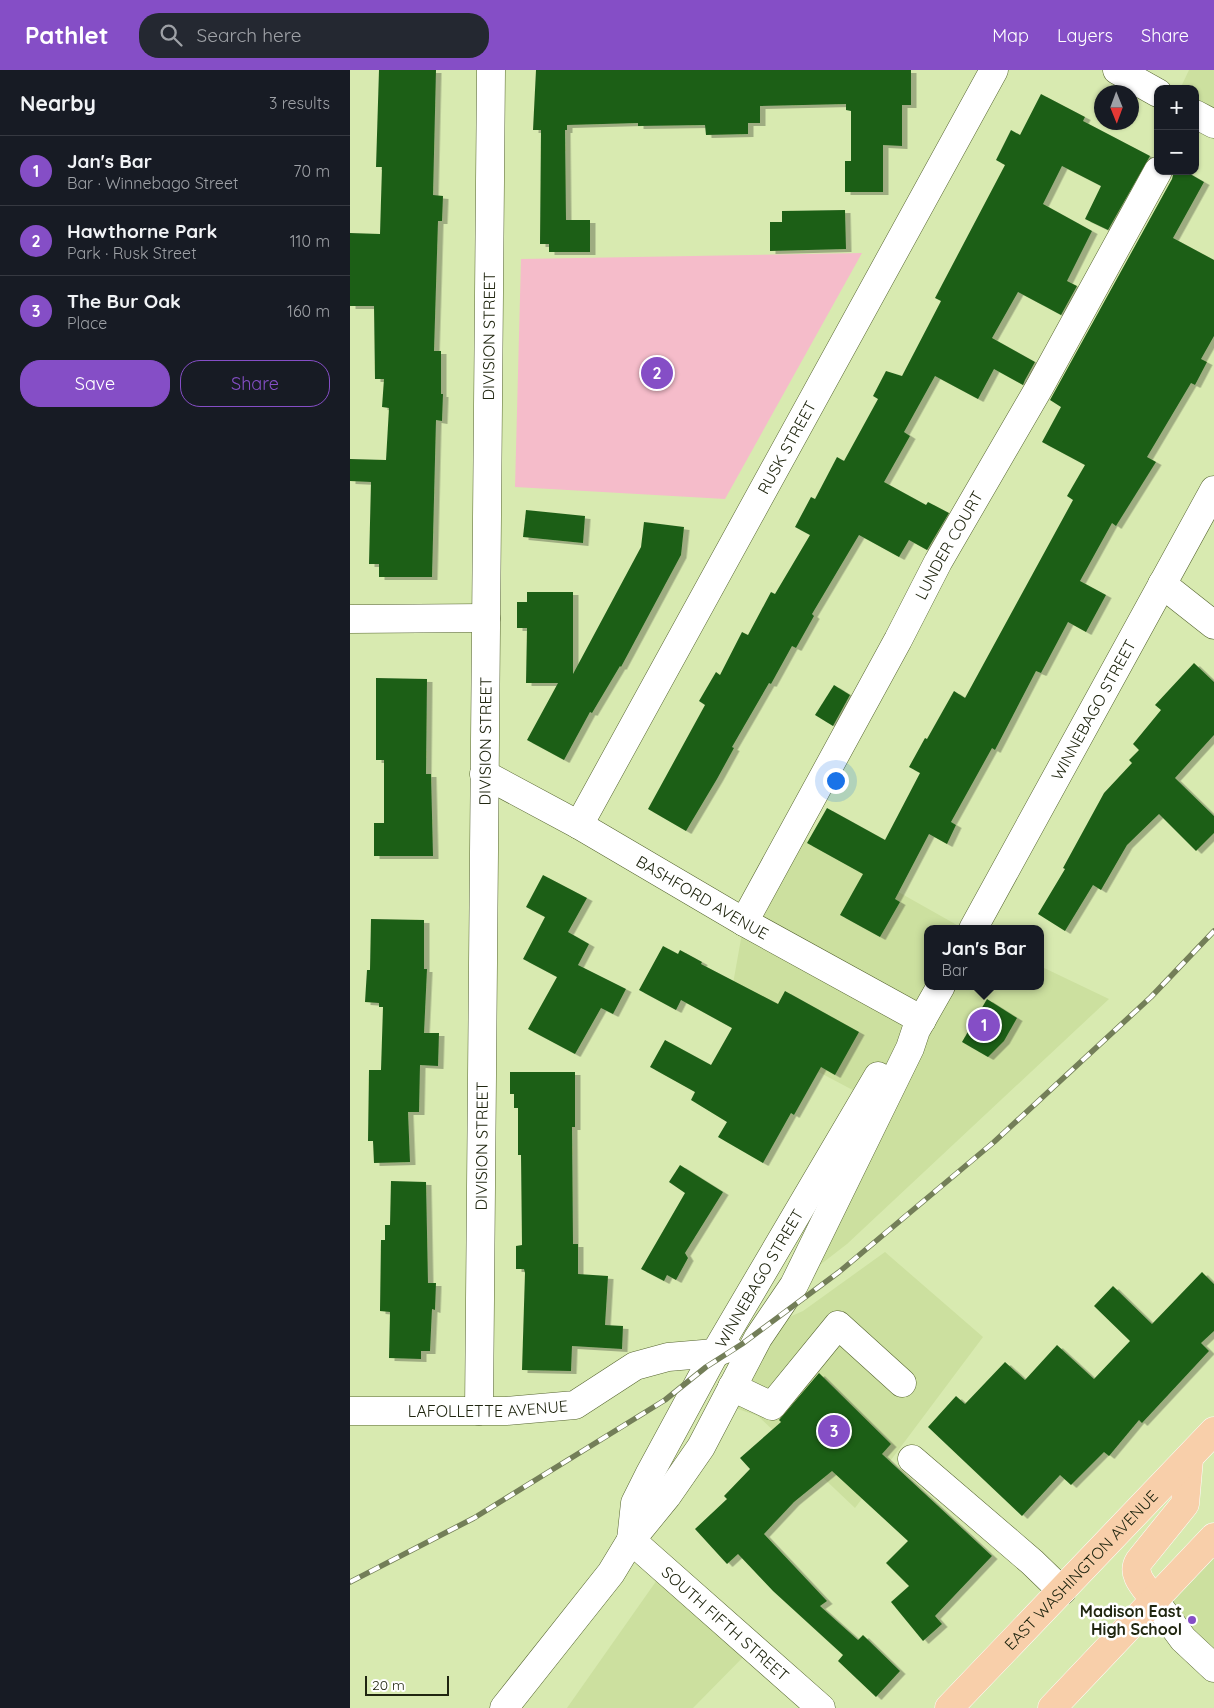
<!DOCTYPE html>
<html lang="en">
<head>
<meta charset="utf-8">
<style>
  body { margin:0; font-family:Quicksand,sans-serif; background:#242831; color:#f1f3f6 }
  .controls { position:absolute; right:15px; top:15px; display:grid; overflow:hidden; border-radius:10px; box-shadow:0 1px 4px #0004 }
  .controls button { width:45px; height:45px; display:grid; place-items:center; padding:0; border:0; border-bottom:1px solid #363941; background:#171b24; color:#f1f3f6; font:25px sans-serif }
  .compass { position:absolute; left:744px; top:15px; width:45px; height:45px; border-radius:50%; background:#171b24; box-shadow:0 1px 4px #0004; rotate:179deg }
  .scale { position:absolute; left:15px; bottom:12px; width:84px; box-sizing:border-box; padding-left:5px; border:2px solid #202610; border-top:0; font-size:14px; line-height:18px; white-space:nowrap; color:#202610; -webkit-text-stroke:4px #fff; paint-order:stroke }
  .you { position:absolute; left:485px; top:710px; width:18px; height:18px; margin:-12px; border:4px solid #fff; border-radius:50%; background:#1a73e8; box-shadow:0 0 0 8px #1a73e833 }
  .badge { display:grid; place-items:center; width:32px; height:32px; border-radius:50%; background:#854ec6; color:#fff; font-size:16px; font-weight:700 }
  .pin { position:absolute; translate:-50% -50%; border:2px solid #fff; box-shadow:0 1px 5px #0006 }
  .popup { position:absolute; left:574px; top:855px; width:120px; height:65px; box-sizing:border-box; display:grid; place-content:center; border-radius:10px; background:#171b24; filter:drop-shadow(0 1px 4px #0005); font-size:16px; white-space:nowrap; color:#9ea1a6 }
  .popup b { font-size:19px; color:#f1f3f6 }
  .popup::after { content:''; position:absolute; left:50%; top:100%; margin-left:-10px; border:10px solid transparent; border-top-color:#171b24 }
  .list { margin:0; padding:0; list-style:none }
  h2 { display:flex; justify-content:space-between; align-items:center; height:65px; margin:0; padding:0 20px; font-size:21px }
  h2 small { font-size:16px; font-weight:400; color:#9ea1a6 }
  .list li { display:grid; grid-template-columns:32px 1fr auto; gap:15px; align-items:center; box-sizing:border-box; height:70px; padding:0 20px; border-top:1px solid #363941 }
  .list b { display:block; font-size:19px; white-space:nowrap }
  .list p { margin:0; font-size:16px; white-space:nowrap; color:#9ea1a6 }
  .list em { font-size:16px; font-style:normal; color:#9ea1a6 }
  .actions { display:flex; gap:10px; padding:15px 20px }
  .actions a { flex:1; padding:11px 0; border:1px solid #854ec6; border-radius:20px; text-align:center; font-size:18px; color:#854ec6 }
  .actions .main { background:#854ec6; color:#fff }
  .icon { flex:none; width:28px; height:28px; fill:none; stroke:currentColor; stroke-width:2; stroke-linecap:round; stroke-linejoin:round }
  .map { position:relative; flex:none; width:864px; height:1638px; overflow:hidden }
  header { display:flex; align-items:center; gap:30px; box-sizing:border-box; height:70px; padding:0 25px; background:#854ec6; color:#fff }
  header strong { font-size:24px }
  nav { display:flex; gap:28px; margin-inline-start:auto; font-size:18px }
  .search { width:350px; height:45px; background:#242831; display:flex; align-items:center; gap:12px; box-sizing:border-box; padding:0 18px; border-radius:20px; color:#9ea1a6; font-size:19px }
  main { display:flex }
  aside { flex:1; background:#171b24 }
  .map>svg:first-child { display:block }
  .built { fill:#cce09f }
  .green { fill:#f5bcca }
  .building { fill:#1f5e19; filter:url(#shadow) }
  .lines { fill:none; stroke-linecap:round; stroke-linejoin:round }
  .minor-casing { stroke:#566530; stroke-width:29 }
  .major-casing { stroke:#fff; stroke-width:29 }
  .minor { stroke:#fff; stroke-width:28 }
  .major { stroke:#f8cfaa; stroke-width:28 }
  .rail-casing { stroke:#737e58; stroke-width:5.5 }
  .rail { stroke:#fff; stroke-width:4; stroke-dasharray:11; stroke-linecap:butt }
  .poi-dot { fill:#854ec6; stroke:#fff; stroke-width:2 }
  .labels { text-anchor:middle; stroke-width:5; stroke-linejoin:round; paint-order:stroke }
  .street-label { font-size:16px; fill:#202610; stroke:#fff }
  .poi-label { font-size:16px; font-weight:bold; fill:#202610; stroke:#fff; text-anchor:end }
</style>
</head>
<body>
<header>
<strong>Pathlet</strong>
<div class="search"><svg class="icon" aria-label="search" viewBox="0 0 24 24"><circle cx="10" cy="10" r="6"/><path d="M15 15l6 6"/></svg>Search here</div>
<nav><a>Map</a><a>Layers</a><a>Share</a></nav>
</header>
<main>
<aside>
<h2>Nearby<small>3 results</small></h2>
<ul class="list">
<li><span class="badge">1</span><div><b>Jan's Bar</b><p>Bar · Winnebago Street</p></div><em>70 m</em></li>
<li><span class="badge">2</span><div><b>Hawthorne Park</b><p>Park · Rusk Street</p></div><em>110 m</em></li>
<li><span class="badge">3</span><div><b>The Bur Oak</b><p>Place</p></div><em>160 m</em></li>
</ul>
<div class="actions"><a class="main">Save</a><a>Share</a></div>
</aside>
<div class="map">
<svg width="864" height="1638" viewBox="0 0 864 1638">
  <defs>
    <filter id="shadow"><feDropShadow dx="5.5" dy="3" stdDeviation="0" flood-color="#0004"/></filter>
  </defs>
  <rect width="100%" height="100%" fill="#d8eab0"/>
  <!-- built -->
  <g class="built">
    <polygon points="839,0 864,0 864,54 845,44 845,19 830,19"/>
    <polygon points="442,762 614,859 578,859 578,916 690,916 690,896 759,929 497,1174 444,1215 531,1035 376,953 394,852"/>
    <polygon points="535,1182 633,1267 505,1438 408,1346 374,1334 414,1258 453,1241"/>
    <polygon points="864,1467 864,1598 805,1531"/>
    <polygon points="314,1500 402,1578 343,1638 217,1638"/>
  </g>
  <!-- green -->
  <polygon class="green" points="512,183 375,429 165,417 171,189"/>
  <!-- building -->
  <g class="building">
    <polygon points="29,0 86,0 83,125 93,126 92,151 88,151 84,281 91,281 91,324 93,324 92,351 86,350 82,507 29,507 29,494 19,494 21,412 0,411 0,389 36,390 39,338 32,337 34,309 25,309 24,236 0,236 0,163 30,164 32,97 26,97"/>
    <polygon points="186,0 561,0 561,35 552,35 552,76 533,75 533,122 495,122 495,91 501,91 501,41 496,40 496,34 410,36 410,53 398,53 398,64 356,65 355,55 288,56 288,53 217,55 217,60 215,60 216,150 240,150 240,182 199,182 199,174 190,174 191,60 183,60"/>
    <polygon points="691,24 735,47 733,51 800,86 758,160 735,149 751,116 712,96 693,134 742,161 717,211 727,216 711,245 668,222 642,268 685,292 675,310 673,315 644,299 628,329 585,306 554,362 560,366 534,412 576,435 578,432 599,443 577,480 559,470 549,487 509,465 462,544 464,546 446,578 442,576 421,614 419,613 382,677 384,678 367,709 336,761 298,739 355,635 349,631 366,602 370,605 392,562 398,565 421,522 425,524 460,465 445,457 461,427 465,429 487,387 494,391 528,329 523,326 536,301 552,306 591,231 585,228 655,95 646,90 661,60 670,65"/>
    <polygon points="824,101 835,101 854,112 823,168 864,190 864,266 851,289 857,292 845,315 841,313 797,387 806,392 766,456 762,453 730,511 756,525 736,562 718,552 691,603 686,601 645,680 642,678 601,752 606,755 597,774 579,764 545,829 550,832 530,867 490,845 513,804 457,773 477,738 535,770 570,703 559,697 575,668 577,669 604,621 615,628 723,430 717,426 735,395 692,372 711,337 700,330 822,109"/>
    <polygon points="495,140 496,179 420,181 420,152 432,152 432,141"/>
    <polygon points="176,440 235,446 233,473 173,467"/>
    <polygon points="294,452 334,457 331,485 271,597 270,596 242,643 240,642 214,690 177,670 208,613 176,613 177,558 167,558 167,532 177,532 177,522 223,522 223,604 291,477"/>
    <polygon points="844,593 864,612 864,665 825,708 864,746 864,763 846,781 809,744 777,775 751,820 743,815 715,861 688,844 715,799 713,798 754,723 782,693 779,690 789,680 783,674 811,640 805,635"/>
    <polygon points="26,608 77,609 76,704 81,704 83,786 24,786 24,753 34,753 34,690 26,690"/>
    <polygon points="484,615 500,625 483,656 465,645"/>
    <polygon points="193,805 237,828 218,862 239,874 228,895 276,919 263,944 251,938 225,984 178,959 207,907 173,889 195,847 176,837"/>
    <polygon points="21,849 74,850 74,899 77,899 74,963 89,963 88,996 70,995 69,1042 58,1042 60,1092 24,1093 23,1071 18,1071 19,1000 31,1000 33,937 29,937 29,933 15,932 17,900 20,900"/>
    <polygon points="313,876 328,884 330,880 352,892 351,894 428,934 435,921 509,962 485,1005 471,997 444,1045 441,1043 413,1093 368,1067 377,1052 341,1030 345,1022 300,997 315,970 361,995 382,958 331,930 326,940 289,920"/>
    <polygon points="637,929 667,948 654,971 638,987 612,972"/>
    <polygon points="160,1002 225,1002 225,1057 222,1057 223,1174 228,1174 228,1204 258,1206 255,1255 273,1256 272,1279 222,1276 221,1301 172,1300 175,1203 174,1199 166,1199 166,1176 172,1175 171,1085 168,1085 168,1038 164,1038 164,1024 160,1024"/>
    <polygon points="330,1095 373,1122 335,1183 338,1188 326,1210 317,1205 314,1211 291,1199 335,1123 319,1112"/>
    <polygon points="41,1111 76,1112 78,1213 86,1213 85,1240 82,1239 80,1281 71,1281 71,1289 39,1288 40,1242 30,1241 31,1170 35,1170 35,1155 40,1155"/>
    <polygon points="852,1202 864,1214 864,1261 851,1273 859,1281 792,1353 789,1350 759,1386 754,1382 721,1415 710,1405 672,1446 578,1357 606,1326 615,1334 655,1292 675,1310 707,1275 744,1309 780,1271 744,1236 763,1216 802,1254"/>
    <polygon points="469,1303 541,1374 532,1384 642,1486 585,1546 592,1554 573,1571 541,1532 559,1516 536,1493 558,1471 482,1401 444,1432 414,1464 477,1531 470,1536 508,1570 513,1565 550,1601 526,1627 488,1591 493,1585 423,1521 388,1484 377,1494 345,1459 377,1429 374,1426 400,1399 390,1388 431,1352 429,1350"/>
  </g>
  <g class="lines">
    <defs>
      <g id="minor">
        <polyline points="767,0 808,23"/>
        <polyline points="845,44 864,54"/>
        <polyline points="812,514 864,555"/>
        <polyline points="0,549 136,548"/>
        <path id="s1" d="M 134,704 L 229,755 L 394,852 L 572,950"/>
        <path id="s2" d="M 229,755 L 644,0"/>
        <path id="s3" d="M 394,852 L 548,570 L 588,492 L 689,318 L 808,101"/>
        <path id="s4" d="M 623,859 L 864,420"/>
        <polyline points="382,1317 422,1336 488,1255 552,1313"/>
        <path id="s5" d="M 0,1341 L 156,1341 L 225,1335 L 285,1296 L 318,1287 L 365,1283 L 378,1278"/>
        <path id="s6" d="M 129,1341 L 141,0"/>
        <polyline points="562,1389 682,1492 712,1521"/>
        <path id="s7" d="M 281,1470 L 285,1433 L 299,1405 L 365,1283 L 528,1006"/>
        <path id="s8" d="M 281,1470 L 471,1638"/>
        <polyline points="805,1531 833,1569 864,1598"/>
        <polyline points="154,1638 261,1503 281,1470 317,1426 351,1377 408,1268 444,1215 560,978 566,960 591,916"/>
      </g>
      <g id="major">
        <path d="M 805,1531 C 797,1519 780,1505 789,1491 L 835,1434 L 839,1389"/>
        <path id="s9" d="M 599,1638 L 864,1361"/>
        <polyline points="702,1638 864,1467"/>
      </g>
    </defs>
    <!-- minor casing -->
    <use href="#minor" class="minor-casing"/>
    <!-- major casing -->
    <use href="#major" class="major-casing"/>
    <!-- minor -->
    <use href="#minor" class="minor"/>
    <!-- major -->
    <use href="#major" class="major"/>
    <defs>
      <polyline id="rail" points="0,1512 124,1448 315,1330 356,1297 392,1274 489,1202 644,1072 801,927 864,861"/>
    </defs>
    <!-- rail casing -->
    <use href="#rail" class="rail-casing"/>
    <!-- rail -->
    <use href="#rail" class="rail"/>
  </g>
  <!-- markers -->
  <circle class="poi-dot" cx="842" cy="1550" r="5"/>
  <g class="labels">
    <!-- street labels -->
    <g class="street-label">
      <text dy="6" stroke="none"><textPath href="#s6" startOffset="1075">DIVISION STREET</textPath></text>
      <text dy="6" stroke="none"><textPath href="#s2" startOffset="431">RUSK STREET</textPath></text>
      <text dy="6" stroke="none"><textPath href="#s3" startOffset="429">LUNDER COURT</textPath></text>
      <text dy="6" stroke="none"><textPath href="#s4" startOffset="250">WINNEBAGO STREET</textPath></text>
      <text dy="6" stroke="none"><textPath href="#s6" startOffset="670">DIVISION STREET</textPath></text>
      <text dy="6" stroke="none"><textPath href="#s1" startOffset="251">BASHFORD AVENUE</textPath></text>
      <text dy="6" stroke="none"><textPath href="#s6" startOffset="265">DIVISION STREET</textPath></text>
      <text dy="6" stroke="none"><textPath href="#s7" startOffset="294">WINNEBAGO STREET</textPath></text>
      <text dy="6" stroke="none"><textPath href="#s5" startOffset="138">LAFOLLETTE AVENUE</textPath></text>
      <text dy="6" stroke="none"><textPath href="#s9" startOffset="191">EAST WASHINGTON AVENUE</textPath></text>
      <text dy="6" stroke="none"><textPath href="#s8" startOffset="126">SOUTH FIFTH STREET</textPath></text>
    </g>
    <!-- poi labels -->
    <g class="poi-label">
      <text x="832" y="1547">Madison East<tspan x="832" dy="18">High School</tspan></text>
    </g>
  </g>
</svg>
<div class="controls">
<button>+</button>
<button>−</button>
</div>
<svg class="compass" viewBox="-18 -18 36 36"><path d="M0-13l5 13h-10z" fill="#e53935"/><path d="M0 13l5-13h-10z" fill="#9ea1a6"/></svg>
<div class="scale">20 m</div>
<div class="you"></div>
<div class="pin badge" style="left:634px;top:955px">1</div>
<div class="popup"><b>Jan's Bar</b>Bar</div>
<div class="pin badge" style="left:307px;top:303px">2</div>
<div class="pin badge" style="left:484px;top:1361px">3</div>
</div>
</main>
</body>
</html>
